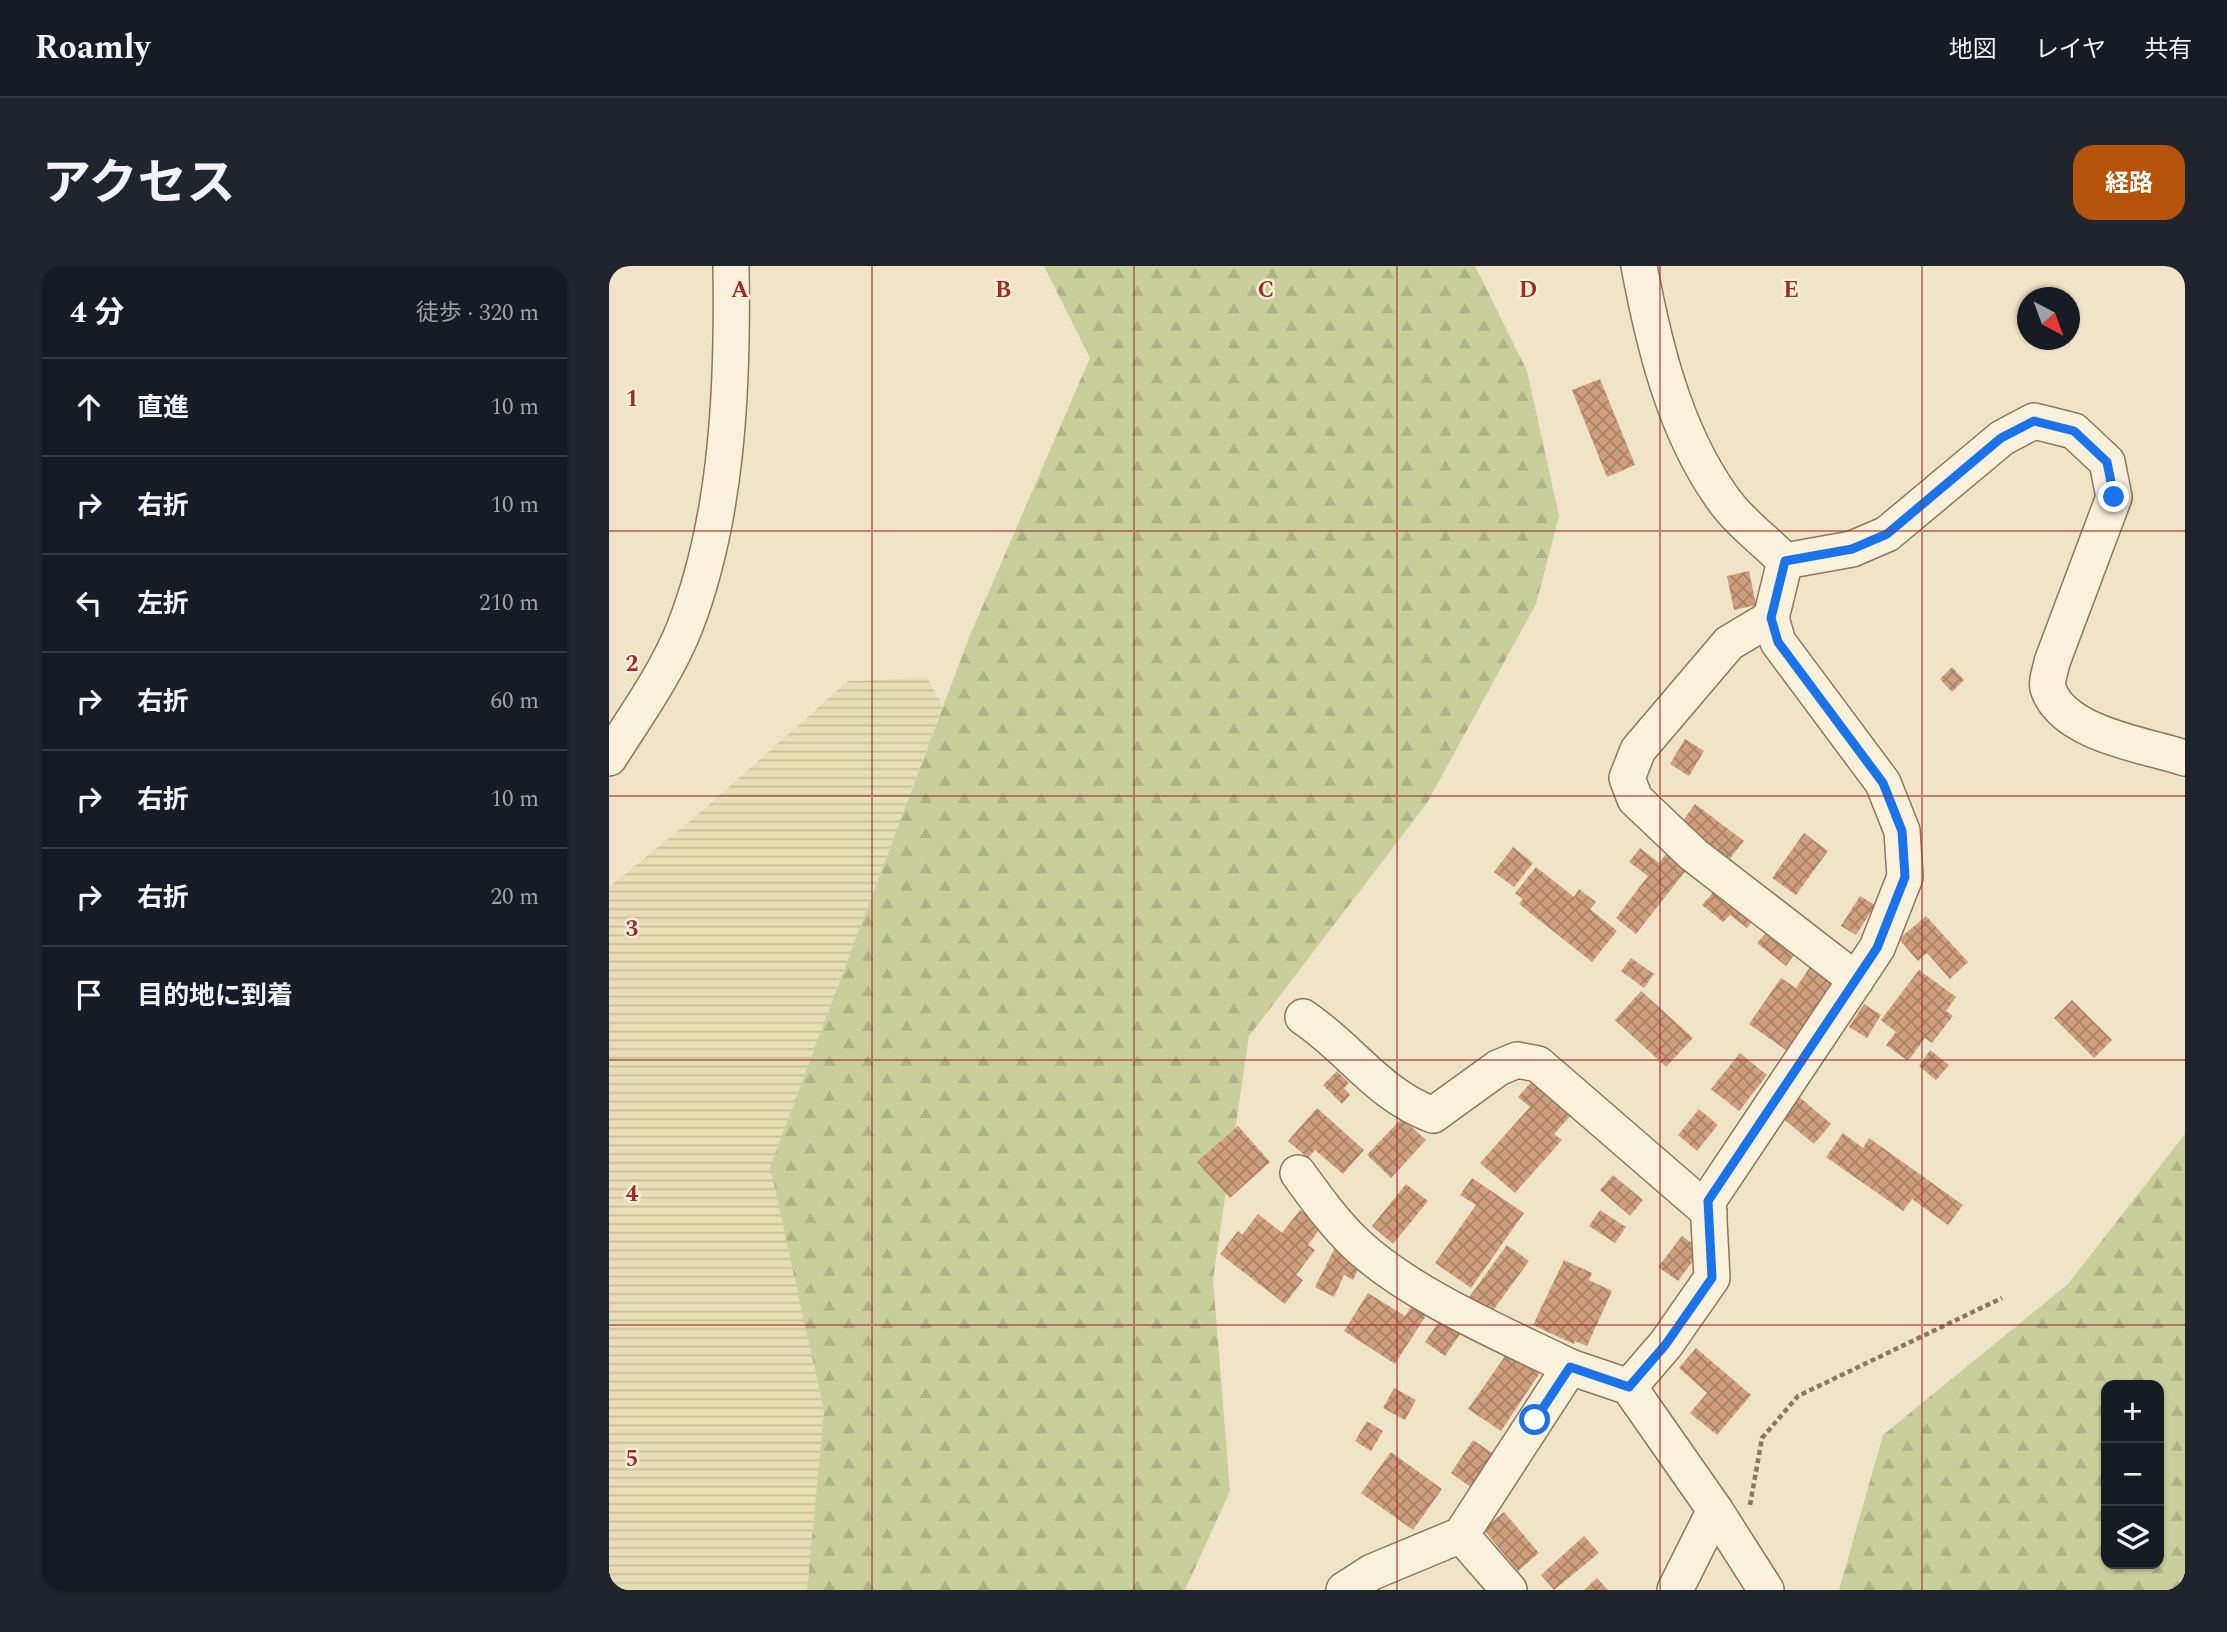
<!DOCTYPE html>
<html lang="ja">
<head>
<meta charset="utf-8">
<style>
  body { margin:0; font-family:Spectral,"Noto Sans JP",serif; background:#20242c; color:#f1f3f6 }
  .controls { position:absolute; right:21px; bottom:21px; display:grid; overflow:hidden; border-radius:14px; box-shadow:0 2px 5px #0004 }
  .controls button { width:63px; height:63px; display:grid; place-items:center; padding:0; border:0; border-bottom:2px solid #363941; background:#171b24; color:#f1f3f6; font:35px sans-serif }
  .compass { position:absolute; left:1408px; top:21px; width:63px; height:63px; border-radius:50%; background:#171b24; box-shadow:0 2px 5px #0004; rotate:139deg }
  .stop { position:absolute; width:21px; height:21px; margin:-16px; border:5px solid #1a73e8; border-radius:50%; background:#fff }
  .stop.end { background:#1a73e8; border-color:#fff; box-shadow:0 2px 7px #0008 }
  .list { margin:0; padding:0; list-style:none }
  h2 { display:flex; justify-content:space-between; align-items:center; height:91px; margin:0; padding:0 28px; font-size:30px }
  h2 small { font-size:23px; font-weight:400; color:#9ea1a6 }
  .list li { display:grid; grid-template-columns:46px 1fr auto; gap:21px; align-items:center; box-sizing:border-box; height:98px; padding:0 28px; border-top:2px solid #363941 }
  .list b { display:block; font-size:26px; white-space:nowrap }
  .list em { font-size:23px; font-style:normal; color:#9ea1a6 }
  .icon { flex:none; width:38px; height:38px; fill:none; stroke:currentColor; stroke-width:2; stroke-linecap:round; stroke-linejoin:round }
  .map { position:relative; flex:none; width:1576px; height:1324px; overflow:hidden; border-radius:21px }
  header { display:flex; align-items:center; gap:42px; box-sizing:border-box; height:98px; padding:0 35px; background:#171b24; border-bottom:2px solid #363941 }
  header strong { font-size:33px }
  nav { display:flex; gap:38px; margin-inline-start:auto; font-size:24px }
  .intro { display:flex; align-items:center; justify-content:space-between; box-sizing:border-box; height:168px; padding:0 42px }
  h1 { margin:0; font-size:49px }
  .button { padding:18px 32px; border-radius:21px; background:#b45309; color:#fff; font-size:24px; font-weight:700 }
  main { display:flex; gap:42px; padding:0 42px }
  aside { flex:1; background:#171b24; border-radius:21px; box-shadow:0 2px 5px #0004 }
  .map>svg:first-child { display:block }
  .farmland { fill:url(#farmland-rules) }
  .forest { fill:url(#forest-firs); fill-rule:evenodd }
  .building { fill:url(#building-cross-hatch) }
  .lines { fill:none; stroke-linecap:round; stroke-linejoin:round }
  .minor-casing { stroke:#8d765c; stroke-width:38 }
  .path { stroke:#8d765c; stroke-width:4.5; stroke-dasharray:5 3.5; stroke-linecap:butt }
  .minor { stroke:#faf1dc; stroke-width:35 }
  .route { stroke:#1a73e8; stroke-width:9 }
  .grid { fill:none; stroke:#9e2a2b; stroke-width:2; stroke-opacity:0.55 }
  .grid-label { font-size:23px; text-anchor:middle; font-weight:bold; fill:#9e2a2b; stroke:#f7eed8; stroke-width:5; stroke-linejoin:round; paint-order:stroke }
</style>
</head>
<body>
<header>
<strong>Roamly</strong>
<nav><a>地図</a><a>レイヤ</a><a>共有</a></nav>
</header>
<div class="intro"><h1>アクセス</h1><a class="button">経路</a></div>
<main>
<aside>
<h2>4 分<small>徒歩 · 320 m</small></h2>
<ul class="list">
<li><svg class="icon" aria-label="ahead" viewBox="0 0 24 24"><path d="M12 20V5M6 11l6-6 6 6"/></svg><div><b>直進</b></div><em>10 m</em></li>
<li><svg class="icon" aria-label="right" viewBox="0 0 24 24"><path d="M7 20v-9h11M14 6l5 5-5 5"/></svg><div><b>右折</b></div><em>10 m</em></li>
<li><svg class="icon" aria-label="left" viewBox="0 0 24 24"><path d="M17 20v-9H6M10 6l-5 5 5 5"/></svg><div><b>左折</b></div><em>210 m</em></li>
<li><svg class="icon" aria-label="right" viewBox="0 0 24 24"><path d="M7 20v-9h11M14 6l5 5-5 5"/></svg><div><b>右折</b></div><em>60 m</em></li>
<li><svg class="icon" aria-label="right" viewBox="0 0 24 24"><path d="M7 20v-9h11M14 6l5 5-5 5"/></svg><div><b>右折</b></div><em>10 m</em></li>
<li><svg class="icon" aria-label="right" viewBox="0 0 24 24"><path d="M7 20v-9h11M14 6l5 5-5 5"/></svg><div><b>右折</b></div><em>20 m</em></li>
<li><svg class="icon" aria-label="arrive" viewBox="0 0 24 24"><path d="M6 21V4h12l-3 4 3 4H6"/></svg><div><b>目的地に到着</b></div></li>
</ul>
</aside>
<div class="map">
<svg width="1576" height="1324" viewBox="0 0 1576 1324">
  <defs>
    <pattern id="farmland-rules" width="6" height="5" patternUnits="userSpaceOnUse" patternTransform="scale(1.75)"><rect width="6" height="5" fill="#e6deb5"/><path d="M0 2.5h6" fill="none" stroke="#c6bf9b"/></pattern>
    <pattern id="forest-firs" width="22" height="20" patternUnits="userSpaceOnUse" patternTransform="scale(1.75)"><rect width="22" height="20" fill="#c9cf9b"/><path d="M5 1l3.5 6h-7zM16 11l3.5 6h-7z" fill="#aeb285"/></pattern>
    <pattern id="building-cross-hatch" width="8" height="8" patternUnits="userSpaceOnUse" patternTransform="scale(1.75)"><rect width="8" height="8" fill="#cf9f7d"/><path d="M0 0l8 8M0 8l8-8" fill="none" stroke="#a98266"/></pattern>
  </defs>
  <rect width="100%" height="100%" fill="#f0e4c8"/>
  <!-- farmland -->
  <polygon class="farmland" points="318,412 334,440 161,901 215,1145 198,1324 0,1324 0,621 85,552 239,415"/>
  <!-- forest -->
  <g class="forest">
    <polygon points="435,0 866,0 918,105 950,250 927,338 818,537 640,770 604,1013 621,1225 576,1324 198,1324 215,1145 161,901 361,369 481,92"/>
    <path d="M 1576,868 L 1576,1324 L 1230,1324 L 1274,1169 L 1459,1018 ZM 1497,1119 L 1550,1119 L 1550,1298 L 1497,1298 Z"/>
  </g>
  <!-- building -->
  <g class="building">
    <polygon points="991,113 1026,199 998,211 963,124"/>
    <polygon points="1140,305 1147,339 1125,344 1118,310"/>
    <polygon points="1343,401 1355,414 1343,426 1331,413"/>
    <polygon points="1076,473 1095,485 1080,510 1061,498"/>
    <polygon points="1086,538 1135,575 1115,600 1067,564"/>
    <polygon points="1195,567 1219,585 1187,629 1163,612"/>
    <polygon points="904,581 924,597 905,621 885,606"/>
    <polygon points="1031,582 1050,597 1058,587 1078,603 1027,668 1007,652 1039,610 1020,596"/>
    <polygon points="927,601 965,631 970,623 987,636 981,643 1008,665 983,696 910,638 914,633 906,627"/>
    <polygon points="1108,622 1145,653 1138,662 1121,649 1114,656 1093,639"/>
    <polygon points="1251,630 1266,639 1247,669 1232,660"/>
    <polygon points="1317,650 1359,696 1341,713 1318,687 1309,695 1290,673"/>
    <polygon points="1157,667 1185,689 1177,700 1148,677"/>
    <polygon points="1022,692 1045,708 1035,722 1012,705"/>
    <polygon points="1201,701 1224,717 1177,784 1140,758 1172,712 1187,722"/>
    <polygon points="1310,704 1347,731 1337,745 1344,750 1323,777 1316,772 1299,795 1277,779 1287,766 1272,754"/>
    <polygon points="1032,725 1084,772 1057,801 1006,754"/>
    <polygon points="1463,734 1503,774 1485,792 1445,752"/>
    <polygon points="1255,738 1272,749 1258,772 1240,761"/>
    <polygon points="1321,784 1340,799 1327,814 1310,800"/>
    <polygon points="1131,787 1158,809 1130,845 1102,823"/>
    <polygon points="728,805 740,817 735,822 741,829 733,838 714,819"/>
    <polygon points="925,813 964,847 945,868 953,874 906,927 871,897 921,841 909,831"/>
    <polygon points="1188,829 1222,858 1205,878 1171,850"/>
    <polygon points="708,842 755,884 734,908 706,884 699,892 679,875"/>
    <polygon points="1090,843 1109,859 1088,885 1069,869"/>
    <polygon points="793,852 817,874 782,912 758,889"/>
    <polygon points="629,860 661,896 621,932 588,896"/>
    <polygon points="1234,867 1254,882 1260,872 1354,939 1339,959 1303,933 1294,945 1217,891"/>
    <polygon points="1004,909 1034,934 1021,950 991,924"/>
    <polygon points="863,912 915,947 862,1022 826,997 867,939 851,929"/>
    <polygon points="797,918 819,935 784,978 763,960"/>
    <polygon points="691,944 713,960 699,979 706,984 687,1009 694,1014 676,1038 611,988 629,965 633,969 649,948 673,967"/>
    <polygon points="991,944 1017,961 1006,977 980,960"/>
    <polygon points="1073,970 1092,984 1069,1015 1049,1001"/>
    <polygon points="728,978 755,992 744,1014 735,1009 725,1031 706,1021"/>
    <polygon points="898,979 920,995 880,1050 858,1034"/>
    <polygon points="955,994 983,1007 980,1014 1003,1025 978,1080 966,1075 965,1078 924,1059"/>
    <polygon points="759,1027 796,1050 807,1034 821,1043 786,1098 735,1065"/>
    <polygon points="836,1047 856,1061 836,1090 816,1076"/>
    <polygon points="1087,1082 1142,1129 1108,1169 1081,1147 1098,1127 1070,1102"/>
    <polygon points="901,1083 932,1105 892,1165 859,1143"/>
    <polygon points="785,1122 807,1134 796,1154 774,1142"/>
    <polygon points="758,1155 774,1165 762,1185 746,1175"/>
    <polygon points="864,1174 886,1189 863,1222 842,1207"/>
    <polygon points="782,1186 833,1223 804,1264 752,1227"/>
    <polygon points="895,1246 930,1287 909,1305 874,1263"/>
    <polygon points="975,1270 990,1287 945,1324 932,1309"/>
    <polygon points="988,1312 999,1324 975,1324"/>
  </g>
  <g class="lines">
    <defs>
      <g id="minor">
        <path d="M 1176,295 L 1243,283 L 1278,268 L 1393,172 L 1425,155 L 1465,165 L 1498,196 L 1505,231 L 1443,396 C 1442,403 1437,415 1439,422 C 1453,468 1536,479 1576,492"/>
        <polyline points="1162,352 1120,377 1029,484 1018,512 1026,533 1085,589 1247,714"/>
        <path d="M 0,492 C 26,451 57,408 75,363 C 119,252 124,118 122,0"/>
        <path d="M 694,751 C 742,783 768,828 824,849 L 889,802 L 908,794 L 929,798 L 1100,946"/>
        <path d="M 689,907 C 707,932 725,957 747,978 C 801,1029 894,1068 961,1101"/>
        <path d="M 1020,1121 L 1057,1078 L 1103,1012 L 1099,935 L 1268,682 L 1296,611 L 1293,565 L 1274,517 L 1169,376 L 1162,352 L 1176,295 C 1155,274 1128,254 1112,230 C 1065,163 1045,79 1030,0"/>
        <polyline points="852,1269 900,1324"/>
        <polyline points="735,1324 763,1306 852,1269 961,1101 1020,1121 1106,1244 1157,1324"/>
        <polyline points="1066,1324 1106,1244"/>
      </g>
    </defs>
    <!-- minor casing -->
    <use href="#minor" class="minor-casing"/>
    <!-- path -->
    <polyline class="path" points="1141,1239 1153,1172 1189,1130 1393,1032"/>
    <!-- minor -->
    <use href="#minor" class="minor"/>
  </g>
  <g class="lines">
    <!-- route -->
    <polyline class="route" points="926,1154 961,1101 1020,1121 1057,1078 1103,1012 1099,935 1268,682 1296,611 1293,565 1274,517 1169,376 1162,352 1176,295 1243,283 1278,268 1392,172 1425,155 1465,165 1498,196 1505,231"/>
  </g>
  <!-- grid -->
  <path class="grid" d="M 263,0 L 263,1324M 525,0 L 525,1324M 788,0 L 788,1324M 1051,0 L 1051,1324M 1313,0 L 1313,1324M 0,265 L 1576,265M 0,530 L 1576,530M 0,794 L 1576,794M 0,1059 L 1576,1059"/>
  <g class="grid-label">
    <text x="131" y="31">A</text>
    <text x="394" y="31">B</text>
    <text x="657" y="31">C</text>
    <text x="919" y="31">D</text>
    <text x="1182" y="31">E</text>
    <text x="23" y="140">1</text>
    <text x="23" y="405">2</text>
    <text x="23" y="670">3</text>
    <text x="23" y="935">4</text>
    <text x="23" y="1200">5</text>
  </g>
</svg>
<div class="controls">
<button>+</button>
<button>−</button>
<button><svg class="icon" aria-label="layers" viewBox="0 0 24 24"><path d="M12 4l9 5-9 5-9-5zM3 14l9 5 9-5"/></svg></button>
</div>
<svg class="compass" viewBox="-18 -18 36 36"><path d="M0-13l5 13h-10z" fill="#e53935"/><path d="M0 13l5-13h-10z" fill="#9ea1a6"/></svg>
<div class="stop" style="left:926px;top:1154px"></div>
<div class="stop end" style="left:1505px;top:231px"></div>
</div>
</main>
</body>
</html>
